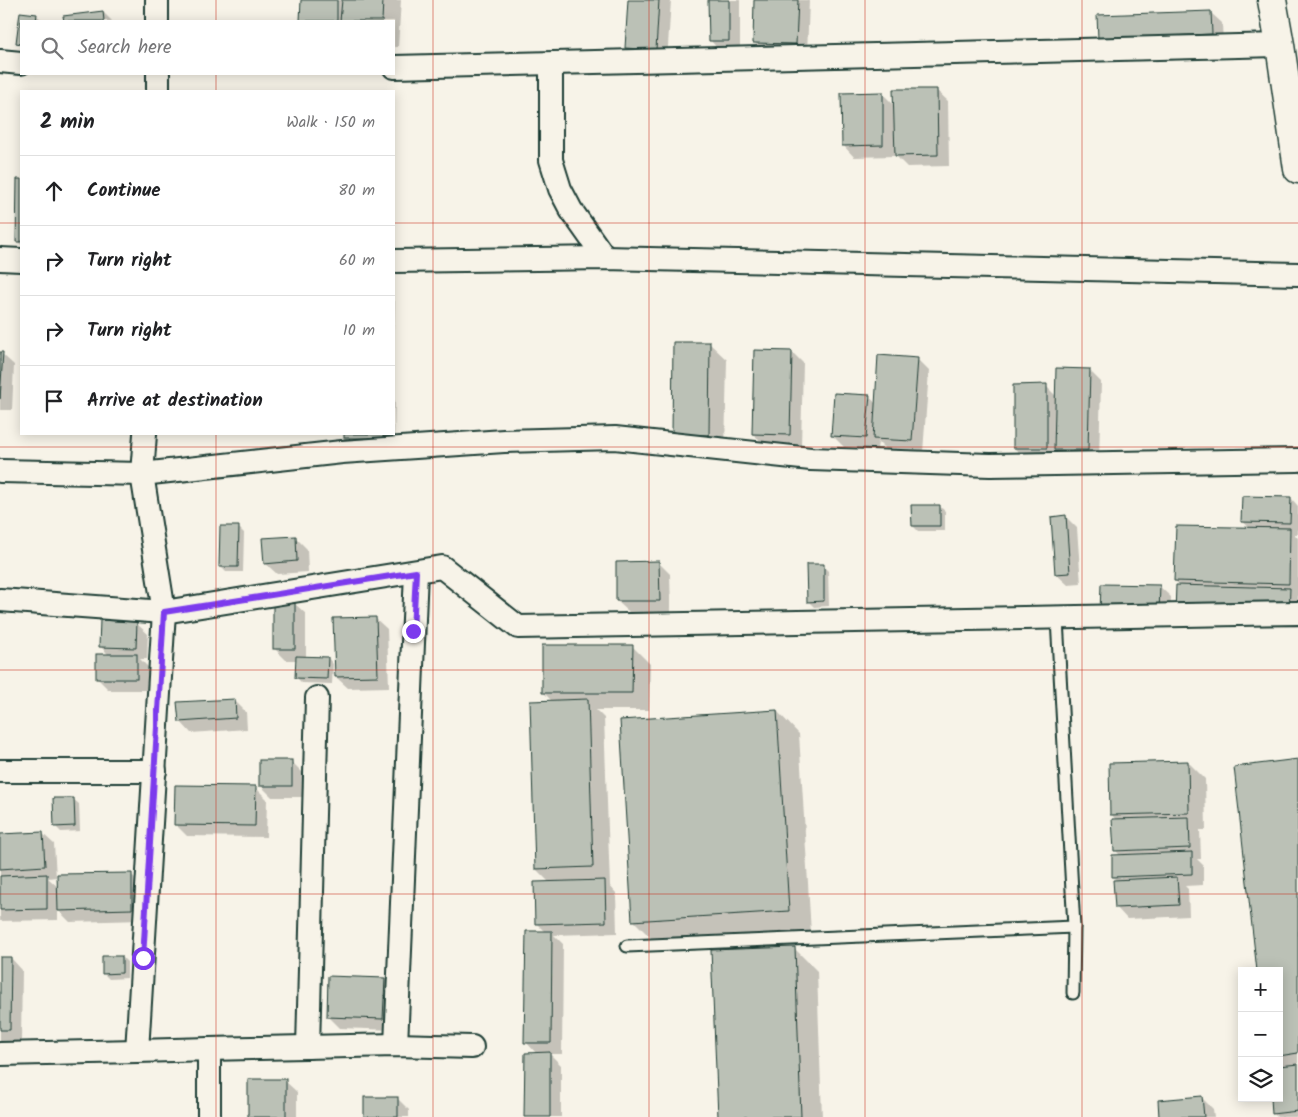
<!DOCTYPE html>
<html lang="en">
<head>
<meta charset="utf-8">
<style>
  body { margin:0; font-family:Kalam,sans-serif; background:#f2f2f2; color:#202124 }
  .controls { position:absolute; right:15px; bottom:15px; display:grid; overflow:hidden; border-radius:0px; box-shadow:0 2px 12px #0003 }
  .controls button { width:45px; height:45px; display:grid; place-items:center; padding:0; border:0; border-bottom:1px solid #e0e0e0; background:#fff; color:#202124; font:25px sans-serif }
  .stop { position:absolute; width:15px; height:15px; margin:-11px; border:4px solid #7c3aed; border-radius:50%; background:#fff }
  .stop.end { background:#7c3aed; border-color:#fff; box-shadow:0 1px 5px #0008 }
  .list { margin:0; padding:0; list-style:none }
  h2 { display:flex; justify-content:space-between; align-items:center; height:65px; margin:0; padding:0 20px; font-size:21px }
  h2 small { font-size:16px; font-weight:400; color:#757577 }
  .list li { display:grid; grid-template-columns:32px 1fr auto; gap:15px; align-items:center; box-sizing:border-box; height:70px; padding:0 20px; border-top:1px solid #e0e0e0 }
  .list b { display:block; font-size:19px; white-space:nowrap }
  .list em { font-size:16px; font-style:normal; color:#757577 }
  .icon { flex:none; width:28px; height:28px; fill:none; stroke:currentColor; stroke-width:2; stroke-linecap:round; stroke-linejoin:round }
  .map { position:relative; flex:none; width:1298px; height:1117px; overflow:hidden }
  .search { position:absolute; background:#fff; box-shadow:0 2px 12px #0003; left:20px; top:20px; width:375px; height:55px; display:flex; align-items:center; gap:12px; box-sizing:border-box; padding:0 18px; border-radius:0px; color:#757577; font-size:19px }
  .panel { position:absolute; background:#fff; box-shadow:0 2px 12px #0003; left:20px; top:90px; width:375px; height:345px; border-radius:0px }
  .map>svg:first-child { display:block }
  .shadow { fill:#0003 }
  .building { fill:#bbc1b6; stroke:#1f3d34 }
  .lines { fill:none; stroke-linecap:round; stroke-linejoin:round }
  .service-casing { stroke:#1f3d34; stroke-width:15 }
  .minor-casing { stroke:#1f3d34; stroke-width:26 }
  .primary-casing { stroke:#1f3d34; stroke-width:31 }
  .service { stroke:#f7f3e8; stroke-width:11 }
  .minor { stroke:#f7f3e8; stroke-width:22 }
  .primary { stroke:#f7f3e8; stroke-width:28 }
  .route { stroke:#7c3aed; stroke-width:6 }
  .grid { fill:none; stroke:#c8321e; stroke-width:1; stroke-opacity:0.55 }
</style>
</head>
<body>
<div class="map">
<svg width="1298" height="1117" viewBox="0 0 1298 1117">
  <rect width="100%" height="100%" fill="#f7f3e8"/>
  <filter id="ink" filterUnits="userSpaceOnUse"><feTurbulence type="fractalNoise" baseFrequency=".02" numOctaves="2"/><feDisplacementMap in="SourceGraphic" scale="10" xChannelSelector="R" yChannelSelector="G"/><feConvolveMatrix kernelMatrix="1 2 1 2 8 2 1 2 1" color-interpolation-filters="sRGB"/></filter>
  <g filter="url(#ink)">
    <!-- shadow -->
    <g class="shadow">
      <polygon points="302,0 401,0 398,47 394,47 394,21 301,21"/>
      <polygon points="630,0 671,0 667,61 638,59 627,48"/>
      <polygon points="709,0 740,0 740,52 721,52 710,40"/>
      <polygon points="756,0 809,0 807,55 765,54 754,42"/>
      <polygon points="103,12 112,21 65,21 64,17"/>
      <polygon points="1210,12 1222,23 1223,45 1099,38"/>
      <polygon points="21,13 36,15 42,20 21,21 21,46 18,43"/>
      <polygon points="936,90 948,101 949,166 907,167 894,154 894,156 854,157 843,145 882,93 895,106"/>
      <polygon points="19,180 21,180 21,245 18,241"/>
      <polygon points="394,299 395,300 394,329"/>
      <polygon points="709,343 727,360 725,452 673,434"/>
      <polygon points="792,352 803,363 801,446 765,445 753,434"/>
      <polygon points="0,354 2,354 14,365 12,410 0,410"/>
      <polygon points="917,359 929,371 923,452 886,450 878,442 877,449 844,447 832,435 869,396 876,404"/>
      <polygon points="1089,370 1101,382 1099,461 1067,461 1058,452 1058,459 1026,459 1014,448 1046,386 1056,396"/>
      <polygon points="394,400 395,401 394,449 357,449 345,438 345,434 394,434"/>
      <polygon points="1291,498 1298,506 1298,534 1294,534 1298,538 1298,627 1188,624 1181,586 1175,581 1250,528 1242,521"/>
      <polygon points="939,506 945,511 945,531 918,531 913,526"/>
      <polygon points="1066,517 1077,528 1081,584 1068,585 1056,574 1053,518"/>
      <polygon points="239,528 244,533 243,572 226,572 220,566"/>
      <polygon points="295,537 307,549 308,572 277,574 265,563"/>
      <polygon points="659,563 670,574 671,612 629,612 617,601"/>
      <polygon points="823,566 828,571 829,606 814,607 808,601"/>
      <polygon points="1159,586 1171,597 1170,625 1101,613"/>
      <polygon points="294,603 306,614 306,658 328,658 333,664 332,684 302,683 297,678 297,660 286,660 274,648"/>
      <polygon points="375,618 387,629 389,687 348,688 336,677"/>
      <polygon points="136,623 148,634 147,659 140,659 148,667 148,690 109,690 97,678 109,655 100,646"/>
      <polygon points="632,646 650,664 649,710 596,710 604,718 610,886 616,893 617,933 554,935 563,944 562,1054 550,1054 561,1065 561,1117 525,1117 537,1054 526,1042 546,933 536,923 550,883 536,869 552,701 543,692"/>
      <polygon points="234,700 246,712 247,729 191,733 180,721"/>
      <polygon points="777,711 799,734 811,933 656,943 633,920"/>
      <polygon points="1298,761 1298,1117 1277,1117 1273,1113 1279,1098 1279,971"/>
      <polygon points="292,762 303,773 303,797 272,797 260,785"/>
      <polygon points="1188,762 1205,779 1206,830 1200,830 1201,859 1197,859 1203,865 1203,885 1185,886 1188,889 1189,916 1127,919 1116,907 1117,881 1113,877 1113,857 1121,856 1115,850 1117,821 1111,814"/>
      <polygon points="255,787 267,799 266,837 187,836 176,825"/>
      <polygon points="73,799 79,804 80,831 61,832 55,826"/>
      <polygon points="42,833 54,844 56,877 48,878 59,888 131,874 143,886 143,920 70,922 58,910 58,920 0,921 0,835"/>
      <polygon points="794,948 817,971 822,1117 719,1117"/>
      <polygon points="122,957 127,962 127,978 109,979 103,973"/>
      <polygon points="0,958 11,958 22,970 21,1041 0,1041"/>
      <polygon points="384,979 396,991 394,1030 340,1028 328,1016"/>
      <polygon points="285,1081 297,1092 297,1117 249,1117"/>
      <polygon points="1202,1098 1213,1109 1214,1117 1160,1117"/>
      <polygon points="398,1099 409,1110 409,1117 366,1117"/>
    </g>
    <!-- building -->
    <g class="building">
      <polygon points="301,0 337,0 337,21 300,21"/>
      <polygon points="342,0 383,0 382,21 340,21"/>
      <polygon points="628,0 659,0 656,50 625,48"/>
      <polygon points="708,0 729,0 729,41 709,41"/>
      <polygon points="754,0 798,0 796,44 753,43"/>
      <polygon points="103,11 104,21 64,21 63,16"/>
      <polygon points="1211,11 1212,34 1098,39 1097,15"/>
      <polygon points="20,12 37,14 36,21 21,21 21,44 16,43"/>
      <polygon points="893,89 937,89 938,155 895,156"/>
      <polygon points="883,92 883,145 842,146 841,93"/>
      <polygon points="17,179 21,179 21,242 16,242"/>
      <polygon points="673,342 710,342 709,435 672,434"/>
      <polygon points="754,350 792,351 790,435 752,434"/>
      <polygon points="0,352 3,352 0,399"/>
      <polygon points="878,355 918,358 912,441 873,439"/>
      <polygon points="1056,368 1090,369 1088,450 1054,450"/>
      <polygon points="1047,384 1047,448 1013,448 1013,385"/>
      <polygon points="834,393 870,395 866,438 831,436"/>
      <rect x="344" y="434" width="39" height="4"/>
      <polygon points="1242,496 1291,497 1290,523 1241,522"/>
      <polygon points="911,505 940,505 940,526 912,526"/>
      <polygon points="1066,515 1070,573 1055,574 1051,517"/>
      <polygon points="220,526 239,526 238,567 219,567"/>
      <polygon points="1176,526 1290,528 1289,584 1174,581"/>
      <polygon points="296,536 297,561 264,564 262,538"/>
      <polygon points="659,561 660,601 616,601 616,562"/>
      <polygon points="806,564 824,564 824,601 807,602"/>
      <polygon points="1101,584 1160,585 1159,614 1100,613"/>
      <polygon points="1176,585 1290,588 1289,616 1175,613"/>
      <rect x="273" y="602" width="22" height="47"/>
      <polygon points="376,617 378,676 335,677 333,618"/>
      <polygon points="100,620 137,622 136,648 99,647"/>
      <polygon points="542,645 633,645 632,693 542,693"/>
      <rect x="96" y="654" width="41" height="25"/>
      <polygon points="296,656 328,657 327,679 295,678"/>
      <polygon points="235,699 236,718 179,722 177,702"/>
      <polygon points="588,699 593,867 535,869 530,701"/>
      <polygon points="777,710 789,911 632,921 620,720"/>
      <polygon points="1298,759 1298,1053 1279,1056 1279,971 1257,971 1234,767"/>
      <rect x="259" y="760" width="33" height="26"/>
      <polygon points="1188,761 1189,813 1110,815 1109,763"/>
      <polygon points="175,785 256,786 255,826 174,825"/>
      <polygon points="53,798 74,798 75,826 54,827"/>
      <polygon points="1189,817 1190,848 1114,851 1112,819"/>
      <polygon points="43,832 45,866 0,869 0,834"/>
      <polygon points="1192,852 1192,874 1112,877 1112,855"/>
      <polygon points="132,873 132,909 58,911 57,874"/>
      <polygon points="47,874 47,909 0,910 0,876"/>
      <polygon points="1177,877 1179,905 1115,908 1113,880"/>
      <polygon points="605,880 606,922 535,924 534,882"/>
      <polygon points="526,931 552,931 551,1043 524,1043"/>
      <polygon points="795,947 801,1117 718,1117 711,950"/>
      <polygon points="102,956 122,956 122,973 102,974"/>
      <polygon points="0,957 11,957 10,1030 0,1030"/>
      <polygon points="328,976 385,978 383,1019 327,1017"/>
      <polygon points="550,1052 550,1117 524,1117 525,1053"/>
      <polygon points="1298,1064 1298,1111 1272,1114 1271,1098 1279,1098 1279,1066"/>
      <rect x="248" y="1079" width="38" height="38"/>
      <polygon points="1202,1096 1204,1117 1159,1117 1158,1100"/>
      <rect x="364" y="1097" width="34" height="20"/>
    </g>
    <g class="lines">
      <defs>
        <g id="service">
          <polyline points="1057,619 1074,927 1073,993"/>
          <polyline points="627,946 1074,927"/>
        </g>
        <g id="minor">
          <polyline points="157,0 157,21"/>
          <polyline points="0,61 21,63"/>
          <polyline points="551,64 551,160 560,189 571,210 605,258"/>
          <polyline points="394,67 1280,45"/>
          <polyline points="158,91 158,74"/>
          <polyline points="0,259 21,260"/>
          <polyline points="394,261 605,258 1298,274"/>
          <polyline points="145,434 142,474 164,612 137,1051 209,1049 209,1117"/>
          <polyline points="0,471 142,474 342,452 504,441 615,438 811,459 990,465 1298,460"/>
          <polyline points="0,600 164,612 442,567 518,627 1298,613"/>
          <polyline points="0,771 155,771"/>
          <polyline points="396,1045 416,572"/>
          <polyline points="308,1047 317,698"/>
          <polyline points="209,1049 396,1045 472,1047"/>
          <polyline points="0,1054 137,1051"/>
        </g>
        <polyline id="primary" points="1272,0 1280,45 1298,169"/>
      </defs>
      <!-- service casing -->
      <use href="#service" class="service-casing"/>
      <!-- minor casing -->
      <use href="#minor" class="minor-casing"/>
      <!-- primary casing -->
      <use href="#primary" class="primary-casing"/>
      <!-- service -->
      <use href="#service" class="service"/>
      <!-- minor -->
      <use href="#minor" class="minor"/>
      <!-- primary -->
      <use href="#primary" class="primary"/>
    </g>
  </g>
  <g class="lines" filter="url(#ink)">
    <!-- route -->
    <polyline class="route" points="143,958 164,612 416,572 413,631"/>
  </g>
  <!-- grid -->
  <path class="grid" d="M 216,0 L 216,21M 433,0 L 433,1117M 649,0 L 649,1117M 865,0 L 865,1117M 1082,0 L 1082,1117M 216,74 L 216,91M 0,223 L 21,223M 394,223 L 1298,223M 216,434 L 216,1117M 0,447 L 1298,447M 0,670 L 1298,670M 0,894 L 1298,894"/>
</svg>
<div class="controls">
<button>+</button>
<button>−</button>
<button><svg class="icon" aria-label="layers" viewBox="0 0 24 24"><path d="M12 4l9 5-9 5-9-5zM3 14l9 5 9-5"/></svg></button>
</div>
<div class="stop" style="left:143px;top:958px"></div>
<div class="stop end" style="left:413px;top:631px"></div>
<div class="search"><svg class="icon" aria-label="search" viewBox="0 0 24 24"><circle cx="10" cy="10" r="6"/><path d="M15 15l6 6"/></svg>Search here</div>
<section class="panel">
<h2>2 min<small>Walk · 150 m</small></h2>
<ul class="list">
<li><svg class="icon" aria-label="ahead" viewBox="0 0 24 24"><path d="M12 20V5M6 11l6-6 6 6"/></svg><div><b>Continue</b></div><em>80 m</em></li>
<li><svg class="icon" aria-label="right" viewBox="0 0 24 24"><path d="M7 20v-9h11M14 6l5 5-5 5"/></svg><div><b>Turn right</b></div><em>60 m</em></li>
<li><svg class="icon" aria-label="right" viewBox="0 0 24 24"><path d="M7 20v-9h11M14 6l5 5-5 5"/></svg><div><b>Turn right</b></div><em>10 m</em></li>
<li><svg class="icon" aria-label="arrive" viewBox="0 0 24 24"><path d="M6 21V4h12l-3 4 3 4H6"/></svg><div><b>Arrive at destination</b></div></li>
</ul>
</section>
</div>
</body>
</html>
